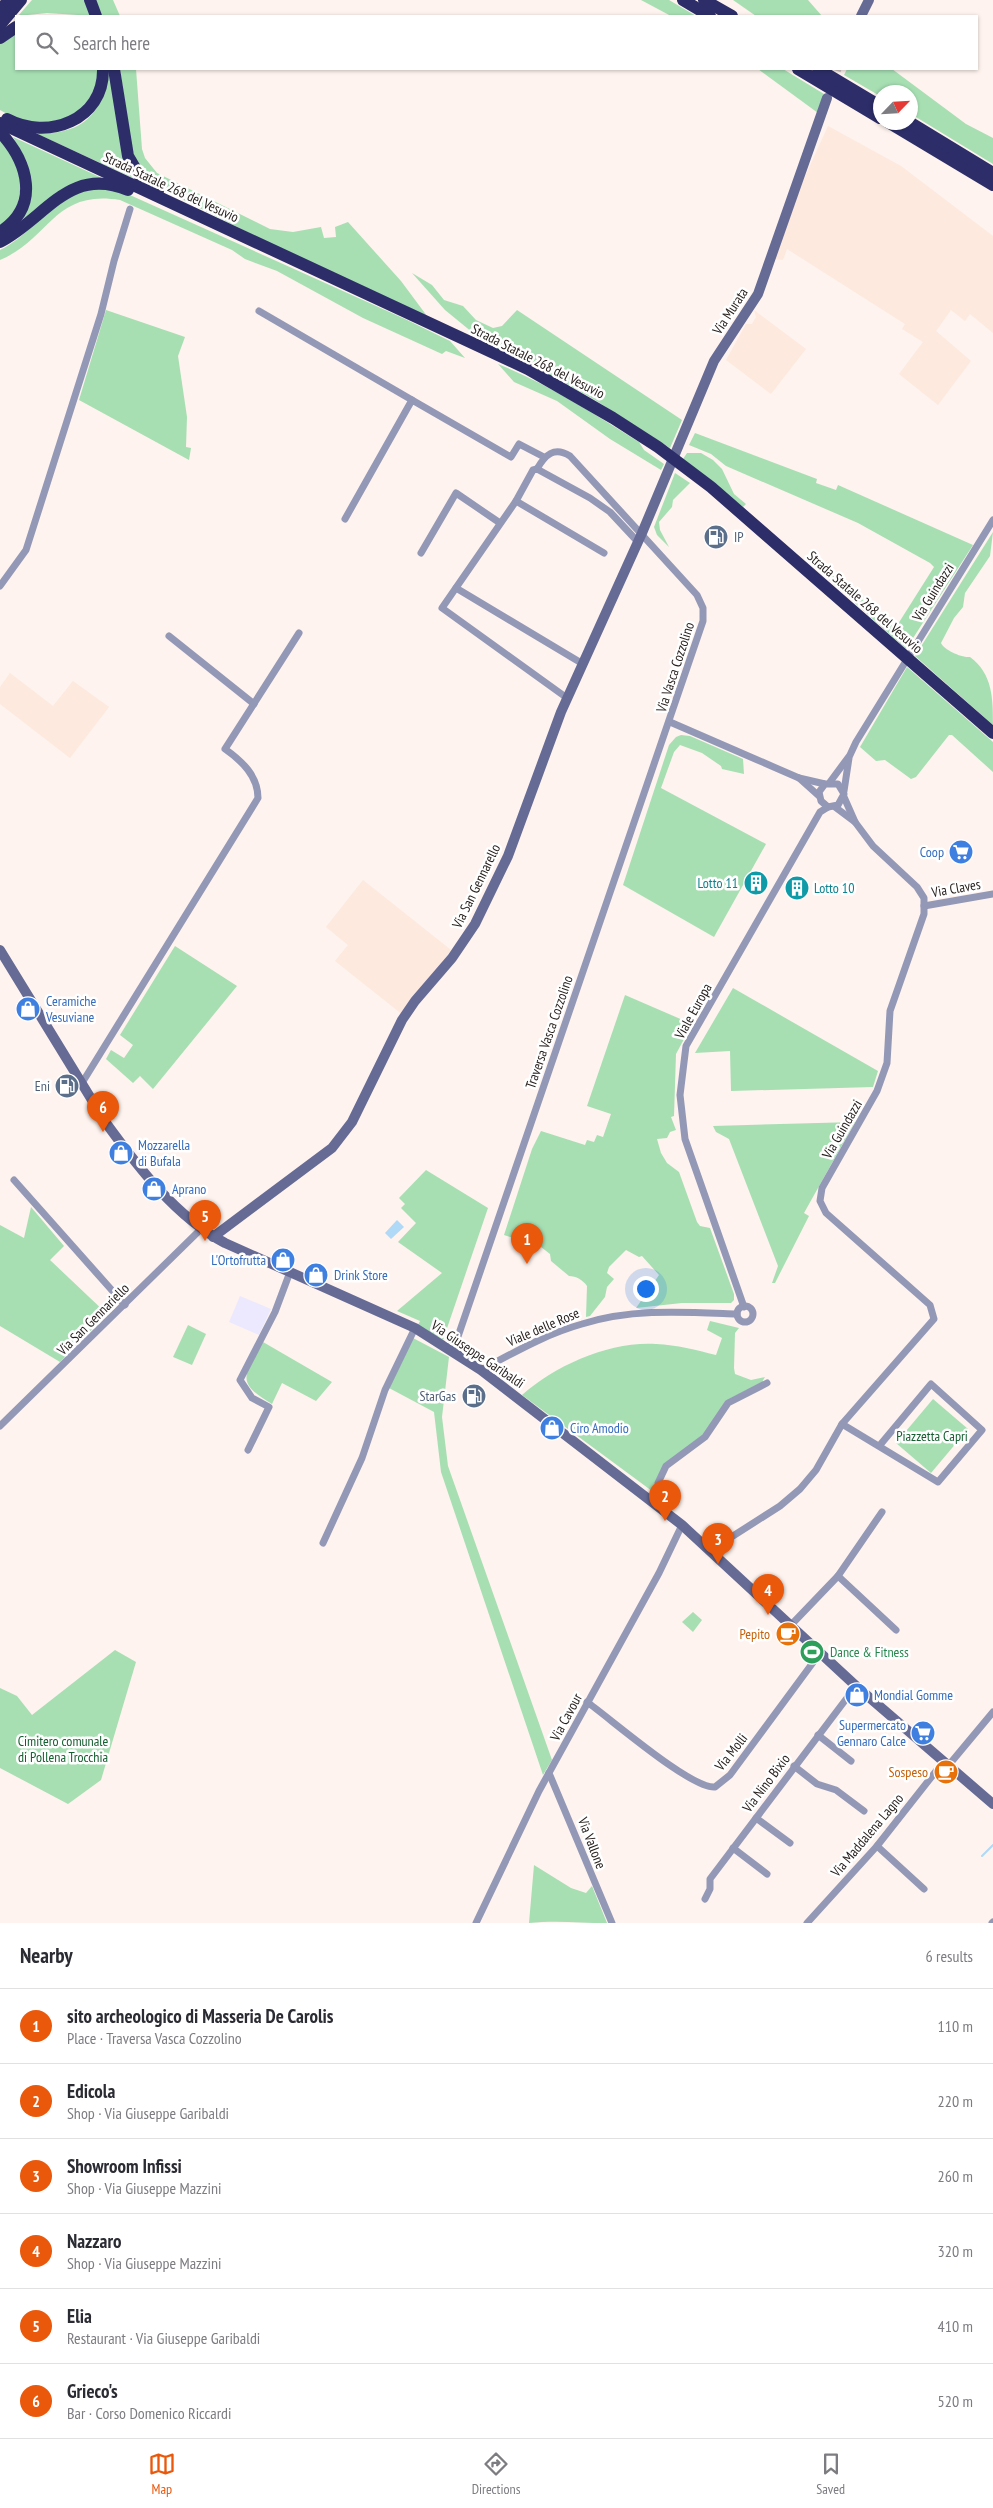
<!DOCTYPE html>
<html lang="en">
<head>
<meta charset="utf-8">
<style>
  body { margin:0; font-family:"PT Sans Narrow",sans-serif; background:#f2f2f3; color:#2b2b33 }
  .compass { position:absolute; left:873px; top:85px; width:45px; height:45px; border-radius:50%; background:#fff; box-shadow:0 1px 4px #0004; rotate:65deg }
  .you { position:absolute; left:645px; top:1288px; width:18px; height:18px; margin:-12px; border:4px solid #fff; border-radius:50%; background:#1a73e8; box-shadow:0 0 0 8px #1a73e833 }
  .badge { display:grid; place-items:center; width:32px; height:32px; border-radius:50%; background:#ea580c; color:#fff; font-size:16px; font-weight:700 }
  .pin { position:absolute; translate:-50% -41px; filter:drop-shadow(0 1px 2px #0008) }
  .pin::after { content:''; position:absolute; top:26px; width:18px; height:15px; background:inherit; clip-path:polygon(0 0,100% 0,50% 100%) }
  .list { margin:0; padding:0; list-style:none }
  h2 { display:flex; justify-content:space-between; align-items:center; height:65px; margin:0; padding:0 20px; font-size:21px }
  h2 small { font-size:16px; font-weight:400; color:#7c7c81 }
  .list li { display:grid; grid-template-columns:32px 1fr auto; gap:15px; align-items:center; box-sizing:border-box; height:75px; padding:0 20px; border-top:1px solid #e1e1e2 }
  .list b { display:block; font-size:19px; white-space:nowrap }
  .list p { margin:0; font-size:16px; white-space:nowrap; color:#7c7c81 }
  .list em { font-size:16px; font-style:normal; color:#7c7c81 }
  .icon { flex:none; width:28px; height:28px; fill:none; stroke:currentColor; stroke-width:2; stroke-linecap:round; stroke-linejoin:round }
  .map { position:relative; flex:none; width:993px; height:1923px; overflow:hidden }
  .search { position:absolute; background:#fff; box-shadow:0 1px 4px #0004; left:15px; right:15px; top:15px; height:55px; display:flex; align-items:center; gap:12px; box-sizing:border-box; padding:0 18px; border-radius:0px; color:#7c7c81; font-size:19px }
  .sheet { height:515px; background:#fff }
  nav { display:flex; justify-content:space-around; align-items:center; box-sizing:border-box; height:70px; border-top:1px solid #e1e1e2; background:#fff; font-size:14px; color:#7c7c81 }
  nav a { display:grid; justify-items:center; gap:2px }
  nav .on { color:#ea580c }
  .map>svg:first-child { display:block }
  .commercial { fill:#ece9ff }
  .built { fill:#fde9de }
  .green { fill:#a7dfb3 }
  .water { fill:#b0d8f7 }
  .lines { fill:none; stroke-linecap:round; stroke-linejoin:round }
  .stream { stroke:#b0d8f7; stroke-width:2 }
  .street-tunnel { stroke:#d2c8c4; stroke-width:7; stroke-dasharray:7 3.5; stroke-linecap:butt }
  .street { stroke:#9498b7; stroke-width:7 }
  .secondary { stroke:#666b96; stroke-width:10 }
  .highway { stroke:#2d2e69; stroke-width:12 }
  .labels { text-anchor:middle; stroke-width:5; stroke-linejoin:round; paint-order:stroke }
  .street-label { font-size:14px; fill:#241d1a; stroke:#fff }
  .service-label { font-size:14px; fill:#4e5e75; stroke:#fff; text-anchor:end }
  .shop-label { font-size:14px; fill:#366cbe; stroke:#fff; text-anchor:start }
  .culture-label { font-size:14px; fill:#0d838f; stroke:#fff; text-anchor:end }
  .park-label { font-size:14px; fill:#145e2f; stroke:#fff }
  .food-label { font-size:14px; fill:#c56008; stroke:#fff; text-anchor:end }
  .leisure-label { font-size:14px; fill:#27864d; stroke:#fff; text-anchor:start }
</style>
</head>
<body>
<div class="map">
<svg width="993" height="1923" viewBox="0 0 993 1923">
  <rect width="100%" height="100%" fill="#fef3ee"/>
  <!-- commercial -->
  <polygon class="commercial" points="240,1296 271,1309 259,1335 229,1322"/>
  <!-- built -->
  <g class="built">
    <polygon points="828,126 901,166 993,236 993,333 970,314 965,321 951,310 936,331 971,361 938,405 899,374 923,342 902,329 905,324 787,249 783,260 775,259 803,181"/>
    <polygon points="754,310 806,349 771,394 726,360 746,324 752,324 756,317"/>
    <polygon points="10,673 53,706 73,681 109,707 70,758 0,704 0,687"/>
    <polygon points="363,880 451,950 403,1015 335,961 348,945 326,927"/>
  </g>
  <!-- green -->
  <g class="green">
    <polygon points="32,0 86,0 93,16 47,13 18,16"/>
    <polygon points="96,0 113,0 120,16 102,16"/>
    <polygon points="641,0 669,0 696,16 671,16"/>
    <polygon points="733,0 808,0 822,16 756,16"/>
    <polygon points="16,32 16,69 99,69 96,89 79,113 52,123 18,120 0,110 0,44"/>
    <path d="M 110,69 L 135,179 L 31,131 C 56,137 88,129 99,103 C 104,93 107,80 110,69 Z"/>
    <polygon points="120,69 136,69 142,149 145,158 157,173 270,229 293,232 321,227 324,238 336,237 335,227 348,222 401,281 427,316 257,237 152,184 136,162 131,145"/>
    <polygon points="758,69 783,69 824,94 818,113"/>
    <polygon points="847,69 892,69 966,124 993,138 993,164 911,114 910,92 880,92 880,96 844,75"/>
    <polygon points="0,137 10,149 22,180 17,209 0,228"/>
    <polygon points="13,137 104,179 0,238 31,184 27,162"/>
    <path d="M 95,188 L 121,191 L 405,319 L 450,341 L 465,358 L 446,351 L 442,354 L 363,318 L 277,271 L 245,259 L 232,250 L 120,200 C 54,189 50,239 0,260 L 0,250 C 27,237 45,209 72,195 C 79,192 87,190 95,188 Z"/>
    <polygon points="412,273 432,285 444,300 463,306 476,320 493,328 502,326 517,310 682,420 670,448 595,400 547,373 489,346 445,310"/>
    <polygon points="106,310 185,337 178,356 187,417 186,447 191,448 189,460 79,400"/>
    <path d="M 498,364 C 548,384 593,413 639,442 L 644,450 L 664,464 L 661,470 L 610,439 L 557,401 L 514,382 Z"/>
    <polygon points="695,433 817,479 816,483 836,490 838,485 973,545 906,649 806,559 825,569 893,625 898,624 934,567 930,563 858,523 726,466 711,454 689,445"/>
    <polygon points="687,453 701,453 713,460 722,469 734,494 746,504 743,507 683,459"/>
    <polygon points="675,473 690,483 673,500 672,507 659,522 660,530 669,547 657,535 654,527"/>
    <path d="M 993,532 L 990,556 L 965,593 L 963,607 L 954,618 L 941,643 C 944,650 962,658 970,657 C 993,674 993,699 993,725 L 915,656 Z"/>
    <polygon points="907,667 993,742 993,772 952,735 949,735 916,777 911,779 885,760 876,761 860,747"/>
    <polygon points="681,735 690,736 743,759 744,774 722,769 721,766 702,753 680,745 674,752 661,788 766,844 714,937 623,885 669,745 676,737"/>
    <polygon points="175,946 237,986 153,1089 140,1076 133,1083 106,1059 111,1050 124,1058 133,1045 120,1035"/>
    <polygon points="733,988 878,1071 873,1087 731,1091 730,1051 695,1053"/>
    <path d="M 625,995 L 692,1024 L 676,1054 L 674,1116 L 671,1117 L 676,1130 L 670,1132 L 667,1138 L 657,1139 L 661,1153 L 667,1163 L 679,1172 L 697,1222 L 700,1226 L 710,1228 L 734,1294 L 734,1300 L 731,1303 L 682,1303 L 636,1308 L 659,1275 L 642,1256 L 639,1257 L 626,1250 L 609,1267 L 607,1273 L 614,1279 L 607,1287 L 605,1297 L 590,1316 L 586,1317 L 587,1286 C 583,1280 576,1276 569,1276 L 551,1261 L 550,1254 L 541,1247 L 504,1235 L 532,1149 L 541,1131 L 585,1145 L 587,1140 L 594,1142 L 597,1135 L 603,1137 L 611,1114 L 587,1106 Z"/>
    <polygon points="855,1122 804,1213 809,1216 775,1283 772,1283 778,1266 729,1139 716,1132 713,1126"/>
    <polygon points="426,1170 488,1208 443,1340 418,1325 420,1321 397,1311 442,1273 398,1242 416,1223 401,1208 405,1204 399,1198"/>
    <polygon points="31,1207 64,1246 50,1260 107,1314 60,1362 0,1326 0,1225 24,1238"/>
    <path d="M 710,1321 L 739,1328 L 735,1333 L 734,1368 L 735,1374 L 751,1380 L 765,1377 L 762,1382 L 729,1399 L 700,1439 L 666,1463 L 652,1491 L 522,1395 C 556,1365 610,1341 656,1344 C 677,1345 696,1350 716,1355 L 722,1338 L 707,1330 Z"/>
    <polygon points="188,1325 206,1334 192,1365 173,1357"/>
    <polygon points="413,1338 449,1357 442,1417 448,1466 552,1760 543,1775 441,1472 434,1412 389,1388"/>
    <path d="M 263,1342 L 332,1382 L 316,1401 L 282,1383 L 272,1404 C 234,1382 245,1375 263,1342 Z"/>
    <polygon points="933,1399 968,1429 931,1473 896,1443"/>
    <polygon points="693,1612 702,1620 693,1632 682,1622"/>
    <polygon points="115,1650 136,1662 101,1780 68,1804 0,1768 0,1688 17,1696 32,1715"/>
    <path d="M 534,1865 L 571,1888 L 586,1893 L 592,1886 L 607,1923 C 580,1923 556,1920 529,1923 Z"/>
  </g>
  <!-- water -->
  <polygon class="water" points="397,1220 404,1227 391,1239 385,1233"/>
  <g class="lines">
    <!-- stream -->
    <polyline class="stream" points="982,1856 993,1845"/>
    <!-- street-tunnel -->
    <polyline class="street-tunnel" points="834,81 838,69"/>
    <!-- street -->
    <g class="street">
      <polyline points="259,311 412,400"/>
      <polyline points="516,501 604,553"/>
      <polyline points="345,519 412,400 511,457 519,444 544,457"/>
      <polyline points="421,553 456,493 500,523"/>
      <polyline points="0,586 26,550 101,314 114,261 130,209"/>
      <polyline points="456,588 583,664"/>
      <polyline points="169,636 254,704"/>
      <polyline points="567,698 442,608 516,501 533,470 537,469 590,498 610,512 638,542"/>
      <polyline points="670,722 799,778 825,784 838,784 844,794 838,805 828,807 821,801 819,792 825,784"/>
      <polyline points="799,778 819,796"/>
      <polyline points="830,782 850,755 856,742 993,520"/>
      <polyline points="844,791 849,758"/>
      <polyline points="835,807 855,822"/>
      <polyline points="924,906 993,894"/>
      <path d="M 82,1083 L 258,798 C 258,776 242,761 225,749 L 299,633"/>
      <polyline points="14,1180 125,1305"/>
      <circle cx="745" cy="1314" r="8"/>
      <polyline points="744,1307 685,1139 680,1095 686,1046 820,812 828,807"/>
      <path d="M 453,1351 L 703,621 L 703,608 L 697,595 L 570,456 C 554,446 545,455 537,469"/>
      <path d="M 481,1370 C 513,1353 546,1334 582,1324 C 632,1308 685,1312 737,1314"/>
      <polyline points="842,1424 938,1482 982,1430 931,1384 880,1445"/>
      <polyline points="0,1426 201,1229"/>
      <polyline points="248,1450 269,1407 252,1398 240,1380 275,1312 290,1272"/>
      <polyline points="672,1498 658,1483 666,1466 705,1437 728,1403 767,1383"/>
      <polyline points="323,1543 362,1458 385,1390 415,1328"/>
      <polyline points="711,1550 780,1506 800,1489 816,1470 842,1424 934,1319 930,1305 826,1213 820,1201 822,1188 877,1091 887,1063 890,1011 924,914 924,898 917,887 873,846 855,822 844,797"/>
      <polyline points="838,1576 896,1630"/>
      <polyline points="791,1625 838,1576 882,1512"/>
      <path d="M 587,1702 C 611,1719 691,1789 715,1787 L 730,1775 L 820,1653"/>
      <polyline points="818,1735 851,1761"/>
      <polyline points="794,1766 817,1784 836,1790 864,1811"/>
      <polyline points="948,1766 993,1712"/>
      <polyline points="549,1773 612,1923"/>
      <polyline points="756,1818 790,1843"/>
      <polyline points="877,1846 924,1889"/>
      <polyline points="733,1848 767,1874"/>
      <polyline points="705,1899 710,1889 710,1879 856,1686"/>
      <polyline points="476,1923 539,1791 659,1573 682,1525"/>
      <polyline points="807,1923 877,1846 944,1761"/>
      <polyline points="992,1923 993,1922"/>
    </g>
    <!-- secondary -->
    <g class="secondary">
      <polyline points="861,16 869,0"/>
      <path d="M 0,950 L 106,1123 C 138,1167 176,1217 225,1243 L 415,1328 L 481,1370 L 682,1525 L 856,1686 L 993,1804"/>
      <polyline points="213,1237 332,1148 352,1122 402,1020 415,1001 452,958 475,924 508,856 561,712 642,533 714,361 758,294 827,98"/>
    </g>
    <!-- highway -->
    <g class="highway">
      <polyline points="90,0 96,16"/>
      <polyline points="683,0 710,16"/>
      <polyline points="704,0 732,16"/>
      <polyline points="0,10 9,0"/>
      <polyline points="0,25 21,0"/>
      <polyline points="0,38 16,27"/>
      <polyline points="114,69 128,156 142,180 158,191"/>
      <polyline points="798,69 880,118"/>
      <polyline points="818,69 880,106"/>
      <path d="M 7,119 C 48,141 104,120 103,69"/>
      <polyline points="888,122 993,185"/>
      <polyline points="909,122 993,173"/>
      <polyline points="0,123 528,369 613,418 658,447 711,487 993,733"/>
      <path d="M 0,132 C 28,162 41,206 0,232"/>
      <path d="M 0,242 C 45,219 69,165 128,190"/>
    </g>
  </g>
  <!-- icons -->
  <defs>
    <symbol id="fuel-disc" viewBox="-11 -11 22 22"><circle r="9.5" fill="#5c6f8a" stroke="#fff"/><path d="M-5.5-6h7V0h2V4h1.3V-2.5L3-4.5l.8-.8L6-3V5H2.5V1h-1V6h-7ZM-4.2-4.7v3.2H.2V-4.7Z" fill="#fff"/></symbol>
    <symbol id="supermarket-disc" viewBox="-11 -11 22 22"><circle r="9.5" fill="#3f7fe0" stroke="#fff"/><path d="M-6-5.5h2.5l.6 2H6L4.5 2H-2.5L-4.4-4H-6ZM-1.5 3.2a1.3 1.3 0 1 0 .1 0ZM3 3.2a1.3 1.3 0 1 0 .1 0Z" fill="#fff"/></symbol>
    <symbol id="building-disc" viewBox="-11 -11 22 22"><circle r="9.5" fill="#0f9aa8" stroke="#fff"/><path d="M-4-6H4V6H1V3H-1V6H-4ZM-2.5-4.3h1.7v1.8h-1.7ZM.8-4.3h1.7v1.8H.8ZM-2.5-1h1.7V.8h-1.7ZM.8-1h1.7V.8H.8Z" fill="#fff"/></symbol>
    <symbol id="shop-disc" viewBox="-11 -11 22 22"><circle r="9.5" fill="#3f7fe0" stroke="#fff"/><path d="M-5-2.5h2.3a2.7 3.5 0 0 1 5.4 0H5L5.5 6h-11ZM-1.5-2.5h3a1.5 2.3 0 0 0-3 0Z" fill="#fff"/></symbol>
    <symbol id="cafe-disc" viewBox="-11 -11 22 22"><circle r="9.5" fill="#e8710a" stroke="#fff"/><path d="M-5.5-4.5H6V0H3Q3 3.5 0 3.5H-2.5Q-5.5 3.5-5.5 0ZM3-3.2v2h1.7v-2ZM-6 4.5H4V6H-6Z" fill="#fff"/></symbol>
    <symbol id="stadium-disc" viewBox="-11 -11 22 22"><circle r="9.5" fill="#2e9e5b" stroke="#fff"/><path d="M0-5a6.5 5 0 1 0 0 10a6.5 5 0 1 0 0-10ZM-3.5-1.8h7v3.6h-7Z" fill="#fff"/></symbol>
  </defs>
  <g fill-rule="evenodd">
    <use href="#fuel-disc" x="702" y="523" width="28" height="28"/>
    <use href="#supermarket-disc" x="947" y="838" width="28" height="28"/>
    <use href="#building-disc" x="742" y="869" width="28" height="28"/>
    <use href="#building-disc" x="783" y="874" width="28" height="28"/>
    <use href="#shop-disc" x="14" y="995" width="28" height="28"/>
    <use href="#fuel-disc" x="53" y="1072" width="28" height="28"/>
    <use href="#shop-disc" x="107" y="1139" width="28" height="28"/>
    <use href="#shop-disc" x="140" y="1175" width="28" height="28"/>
    <use href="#shop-disc" x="269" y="1246" width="28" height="28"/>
    <use href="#shop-disc" x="302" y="1261" width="28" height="28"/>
    <use href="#fuel-disc" x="460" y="1382" width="28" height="28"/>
    <use href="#shop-disc" x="538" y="1414" width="28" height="28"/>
    <use href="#cafe-disc" x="774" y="1620" width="28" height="28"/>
    <use href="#stadium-disc" x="798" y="1638" width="28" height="28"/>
    <use href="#shop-disc" x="843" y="1681" width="28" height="28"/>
    <use href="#supermarket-disc" x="909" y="1719" width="28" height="28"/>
    <use href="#cafe-disc" x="932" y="1758" width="28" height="28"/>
  </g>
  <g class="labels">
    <!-- street labels -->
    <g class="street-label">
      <text transform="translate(171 187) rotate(25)" y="5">Strada Statale 268 del Vesuvio</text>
      <text transform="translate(730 311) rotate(-57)" y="5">Via Murata</text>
      <text transform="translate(538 361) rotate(27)" y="5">Strada Statale 268 del Vesuvio</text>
      <text transform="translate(933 592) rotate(-58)" y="5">Via Guindazzi</text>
      <text transform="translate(865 602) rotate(41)" y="5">Strada Statale 268 del Vesuvio</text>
      <text transform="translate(675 667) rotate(-72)" y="5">Via Vasca Cozzolino</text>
      <text transform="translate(476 886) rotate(-64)" y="5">Via San Gennarello</text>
      <text transform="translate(956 888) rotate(-10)" y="5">Via Claves</text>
      <text transform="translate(693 1011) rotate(-61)" y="5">Viale Europa</text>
      <text transform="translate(549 1032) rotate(-71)" y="5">Traversa Vasca Cozzolino</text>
      <text transform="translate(842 1129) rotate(-60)" y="5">Via Guindazzi</text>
      <text transform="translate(93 1319) rotate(-45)" y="5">Via San Gennariello</text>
      <text transform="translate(543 1327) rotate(-23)" y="5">Viale delle Rose</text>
      <text transform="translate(478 1354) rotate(34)" y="5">Via Giuseppe Garibaldi</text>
      <text transform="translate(566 1717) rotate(-62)" y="5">Via Cavour</text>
      <text transform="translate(731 1752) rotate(-52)" y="5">Via Molli</text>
      <text transform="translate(766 1783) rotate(-53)" y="5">Via Nino Bixio</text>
      <text transform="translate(867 1835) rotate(-50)" y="5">Via Maddalena Lagno</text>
      <text transform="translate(592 1843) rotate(69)" y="5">Via Vallone</text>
    </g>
    <!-- service labels -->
    <g class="service-label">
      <text x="734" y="542" text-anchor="start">IP</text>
      <text x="50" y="1091">Eni</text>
      <text x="456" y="1401">StarGas</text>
    </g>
    <!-- shop labels -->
    <g class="shop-label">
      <text x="944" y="857" text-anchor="end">Coop</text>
      <text x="46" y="1006">Ceramiche<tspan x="46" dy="16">Vesuviane</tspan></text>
      <text x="138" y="1150">Mozzarella<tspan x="138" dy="16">di Bufala</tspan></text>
      <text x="172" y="1194">Aprano</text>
      <text x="266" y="1265" text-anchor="end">L'Ortofrutta</text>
      <text x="334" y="1280">Drink Store</text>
      <text x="570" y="1433">Ciro Amodio</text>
      <text x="874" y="1700">Mondial Gomme</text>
      <text x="906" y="1730" text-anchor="end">Supermercato<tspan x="906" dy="16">Gennaro Calce</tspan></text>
    </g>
    <!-- culture labels -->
    <g class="culture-label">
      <text x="738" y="888">Lotto 11</text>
      <text x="814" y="893" text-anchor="start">Lotto 10</text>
    </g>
    <!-- park labels -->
    <g class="park-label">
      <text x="932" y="1441">Piazzetta Capri</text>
      <text x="63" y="1746">Cimitero comunale<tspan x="63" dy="16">di Pollena Trocchia</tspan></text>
    </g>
    <!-- food labels -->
    <g class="food-label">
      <text x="770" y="1639">Pepito</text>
      <text x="928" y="1777">Sospeso</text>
    </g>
    <!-- leisure labels -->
    <g class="leisure-label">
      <text x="830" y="1657">Dance &amp; Fitness</text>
    </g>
  </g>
</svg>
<svg class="compass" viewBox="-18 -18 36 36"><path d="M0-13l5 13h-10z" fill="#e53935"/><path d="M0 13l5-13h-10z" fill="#7c7c81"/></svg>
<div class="you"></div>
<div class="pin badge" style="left:527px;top:1264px">1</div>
<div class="pin badge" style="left:665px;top:1521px">2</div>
<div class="pin badge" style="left:718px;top:1564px">3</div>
<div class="pin badge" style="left:768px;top:1615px">4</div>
<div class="pin badge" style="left:205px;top:1241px">5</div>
<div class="pin badge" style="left:103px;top:1132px">6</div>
<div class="search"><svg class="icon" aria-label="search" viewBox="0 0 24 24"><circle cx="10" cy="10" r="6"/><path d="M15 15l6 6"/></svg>Search here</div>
</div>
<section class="sheet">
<h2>Nearby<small>6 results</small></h2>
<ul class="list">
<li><span class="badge">1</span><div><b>sito archeologico di Masseria De Carolis</b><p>Place · Traversa Vasca Cozzolino</p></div><em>110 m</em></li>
<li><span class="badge">2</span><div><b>Edicola</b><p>Shop · Via Giuseppe Garibaldi</p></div><em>220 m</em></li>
<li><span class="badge">3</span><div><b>Showroom Infissi</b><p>Shop · Via Giuseppe Mazzini</p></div><em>260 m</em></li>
<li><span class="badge">4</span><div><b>Nazzaro</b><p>Shop · Via Giuseppe Mazzini</p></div><em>320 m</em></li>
<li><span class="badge">5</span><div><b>Elia</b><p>Restaurant · Via Giuseppe Garibaldi</p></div><em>410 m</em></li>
<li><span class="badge">6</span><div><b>Grieco's</b><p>Bar · Corso Domenico Riccardi</p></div><em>520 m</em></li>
</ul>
</section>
<nav>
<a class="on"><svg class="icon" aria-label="map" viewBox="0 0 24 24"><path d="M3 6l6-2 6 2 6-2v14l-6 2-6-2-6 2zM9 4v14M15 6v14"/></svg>Map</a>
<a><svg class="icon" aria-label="directions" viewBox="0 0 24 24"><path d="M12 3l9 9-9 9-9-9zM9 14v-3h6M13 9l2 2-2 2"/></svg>Directions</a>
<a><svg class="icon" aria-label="saved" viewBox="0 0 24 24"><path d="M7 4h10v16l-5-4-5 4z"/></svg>Saved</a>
</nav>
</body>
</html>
